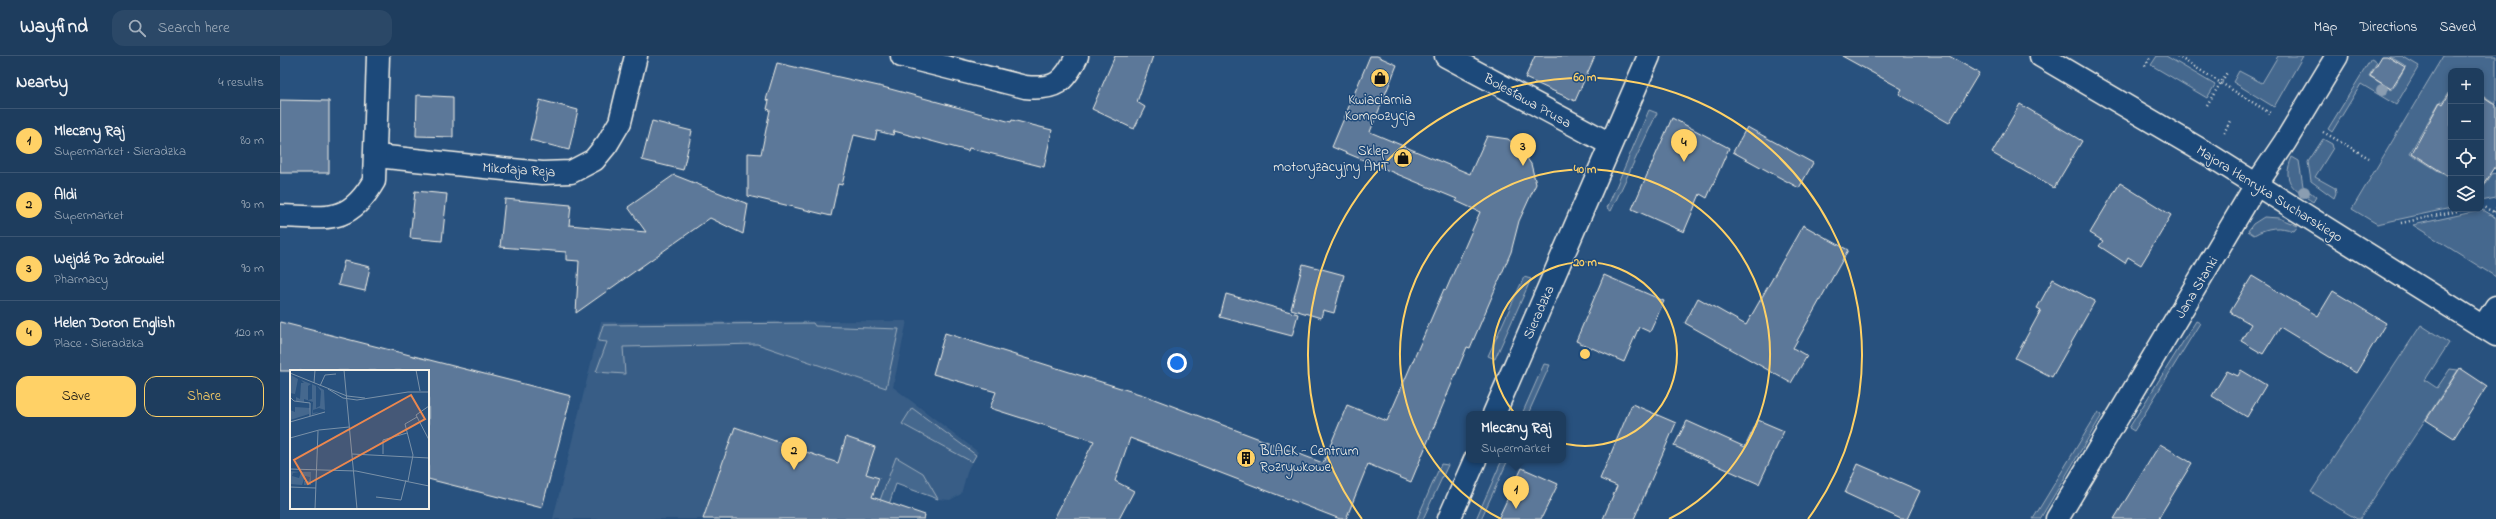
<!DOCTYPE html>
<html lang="en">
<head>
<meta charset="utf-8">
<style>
  body { margin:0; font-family:"Indie Flower",sans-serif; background:#2b4867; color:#f1f3f6 }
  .controls { position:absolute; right:12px; top:12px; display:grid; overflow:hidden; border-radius:8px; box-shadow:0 2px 6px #0003 }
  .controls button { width:36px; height:36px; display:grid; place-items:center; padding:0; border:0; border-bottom:1px solid #3c5673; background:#1e3d5e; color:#f1f3f6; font:20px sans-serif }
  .you { position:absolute; left:897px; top:307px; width:14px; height:14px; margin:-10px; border:3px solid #fff; border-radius:50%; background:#1a73e8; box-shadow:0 0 0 6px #1a73e833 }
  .badge { display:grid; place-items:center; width:26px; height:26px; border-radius:50%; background:#ffd166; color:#111; font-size:13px; font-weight:700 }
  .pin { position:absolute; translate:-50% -33px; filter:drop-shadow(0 1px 2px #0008) }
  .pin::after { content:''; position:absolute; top:21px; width:14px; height:12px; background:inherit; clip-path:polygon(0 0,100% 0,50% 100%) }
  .popup { position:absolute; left:1186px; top:355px; width:100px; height:52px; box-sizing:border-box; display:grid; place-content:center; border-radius:8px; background:#1e3d5e; filter:drop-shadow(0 1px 3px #0005); font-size:13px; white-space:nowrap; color:#a1aebc }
  .popup b { font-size:15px; color:#f1f3f6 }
  .popup::after { content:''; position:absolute; left:50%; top:100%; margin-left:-8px; border:8px solid transparent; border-top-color:#1e3d5e }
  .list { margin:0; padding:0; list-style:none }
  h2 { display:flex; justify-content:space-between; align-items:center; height:52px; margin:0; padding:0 16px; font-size:17px }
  h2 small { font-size:13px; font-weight:400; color:#a1aebc }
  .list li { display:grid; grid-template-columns:26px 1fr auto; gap:12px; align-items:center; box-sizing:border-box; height:64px; padding:0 16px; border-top:1px solid #3c5673 }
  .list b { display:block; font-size:15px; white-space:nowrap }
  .list p { margin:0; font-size:13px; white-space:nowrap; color:#a1aebc }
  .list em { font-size:13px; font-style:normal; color:#a1aebc }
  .actions { display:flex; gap:8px; padding:12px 16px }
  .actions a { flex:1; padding:9px 0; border:1px solid #ffd166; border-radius:12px; text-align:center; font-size:14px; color:#ffd166 }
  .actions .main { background:#ffd166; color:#111 }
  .icon { flex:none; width:22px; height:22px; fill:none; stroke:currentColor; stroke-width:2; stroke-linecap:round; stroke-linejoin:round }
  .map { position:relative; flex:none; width:2216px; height:463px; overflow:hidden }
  header { display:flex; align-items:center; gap:24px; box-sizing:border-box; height:56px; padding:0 20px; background:#1e3d5e; border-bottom:1px solid #3c5673 }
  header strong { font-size:19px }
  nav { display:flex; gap:22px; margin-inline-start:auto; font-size:14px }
  .search { width:280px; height:36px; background:#2b4867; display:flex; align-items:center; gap:10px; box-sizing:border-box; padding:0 14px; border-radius:12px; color:#a1aebc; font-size:15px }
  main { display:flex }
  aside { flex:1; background:#1e3d5e }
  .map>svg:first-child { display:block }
  .built { fill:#375d86 }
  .green { fill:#45688e; stroke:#9cacbb }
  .building { fill:#5b7899; stroke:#f4f1e8 }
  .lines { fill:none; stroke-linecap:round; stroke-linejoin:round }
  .minor-casing { stroke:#f4f1e8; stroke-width:25 }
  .major-casing { stroke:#f4f1e8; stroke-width:25 }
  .path { stroke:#f4f1e8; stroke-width:2.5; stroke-dasharray:1 3; stroke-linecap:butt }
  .minor { stroke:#1f4a7a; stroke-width:22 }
  .major { stroke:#1f4a7a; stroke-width:22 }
  .tree { fill:#8a9db1 }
  .ring { fill:none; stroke:#ffd166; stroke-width:2 }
  .labels { text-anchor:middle; stroke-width:3; stroke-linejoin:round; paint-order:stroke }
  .poi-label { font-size:14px; fill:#f4f1e8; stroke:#1f4a7a }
  .street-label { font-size:14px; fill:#f4f1e8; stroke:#1f4a7a }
  .inset-road { fill:none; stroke:#7a91a8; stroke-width:1 }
  .view { fill:#ec874e; fill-opacity:0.15; stroke:#ec874e; stroke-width:2 }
  .inset-edge { fill:none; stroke:#f4f1e8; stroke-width:2 }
  .centre { fill:#ffd166; stroke:#1f4a7a; stroke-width:2 }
  .ring-label { font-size:12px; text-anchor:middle; font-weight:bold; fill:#ffd166; stroke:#1f4a7a; stroke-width:3; stroke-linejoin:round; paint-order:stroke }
</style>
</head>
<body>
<header>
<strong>Wayfind</strong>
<div class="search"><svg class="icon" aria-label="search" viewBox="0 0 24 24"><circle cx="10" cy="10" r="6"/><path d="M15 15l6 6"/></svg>Search here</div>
<nav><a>Map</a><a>Directions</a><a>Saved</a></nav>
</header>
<main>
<aside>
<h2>Nearby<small>4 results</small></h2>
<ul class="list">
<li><span class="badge">1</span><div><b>Mleczny Raj</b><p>Supermarket · Sieradzka</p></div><em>80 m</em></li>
<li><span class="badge">2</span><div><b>Aldi</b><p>Supermarket</p></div><em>90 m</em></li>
<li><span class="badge">3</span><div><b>Wejdź Po Zdrowie!</b><p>Pharmacy</p></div><em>90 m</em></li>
<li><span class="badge">4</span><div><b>Helen Doron English</b><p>Place · Sieradzka</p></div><em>120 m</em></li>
</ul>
<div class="actions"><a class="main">Save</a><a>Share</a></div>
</aside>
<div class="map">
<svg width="2216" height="463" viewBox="0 0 2216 463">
  <rect width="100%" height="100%" fill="#28517e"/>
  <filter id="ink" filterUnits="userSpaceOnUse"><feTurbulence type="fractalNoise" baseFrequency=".025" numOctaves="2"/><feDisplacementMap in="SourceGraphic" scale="8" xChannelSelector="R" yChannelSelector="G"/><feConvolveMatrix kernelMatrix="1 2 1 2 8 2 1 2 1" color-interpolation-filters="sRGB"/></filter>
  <g filter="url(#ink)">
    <!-- built -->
    <polygon class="built" points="627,265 613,331 698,396 688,413 681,438 670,444 658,443 616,428 604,463 273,463 321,266"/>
    <!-- green -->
    <g class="green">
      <polygon points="1877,0 1886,0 1935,29 1927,42 1871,9"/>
      <polygon points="1998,0 2023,0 1994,51 1953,26 1959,15 1982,27"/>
      <polygon points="2109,0 2122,0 2139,10 2116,49 2081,28 2052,76 2048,73 2091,3 2097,6 2089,20 2112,34 2126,10"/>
      <polygon points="2163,0 2216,0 2216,48 2201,38 2201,15 2171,15 2171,33 2163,46 2160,45 2130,97 2171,123 2171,152 2097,168 2072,153"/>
      <polygon points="1369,54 1377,57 1331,155 1327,152"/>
      <polygon points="2043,83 2052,88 2053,92 2035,121 2055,132 2056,137 2054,142 2031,125 2028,106"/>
      <path d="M 2012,101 L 2019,105 L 2023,130 L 2036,141 L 2033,146 C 2014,133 2001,127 2012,101 Z"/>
      <polygon points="2216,117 2216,142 2201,145 2201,135 2212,118"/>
      <polygon points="2202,154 2216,162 2216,221 2133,169"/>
      <path d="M 1984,161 L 1999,162 L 2018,170 L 2014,175 C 1999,170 1988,171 1974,179 L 1968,175 L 1973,168 Z"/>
      <polygon points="1244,221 1251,223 1215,303 1208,300"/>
      <polygon points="1916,265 1920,267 1854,375 1849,372"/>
      <polygon points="533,267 535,270 619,273 606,332 477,288 343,291 345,318 316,316 327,286 318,285 323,269"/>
      <polygon points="2141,269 2169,287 2145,324 2157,332 2170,313 2178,314 2080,463 2077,463 2031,436"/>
      <polygon points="1264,308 1270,309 1248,358 1242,358"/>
      <polygon points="632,352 696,399 692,406 622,368"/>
      <polygon points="1818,356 1822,359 1760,463 1753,463"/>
      <polygon points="616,401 643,417 658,443 616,428 604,463 593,463"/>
      <polygon points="1222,404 1228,404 1201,463 1196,463"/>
      <polygon points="1161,408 1168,409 1143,463 1137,463"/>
    </g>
    <!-- building -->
    <g class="building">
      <polygon points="835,0 873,0 857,46 865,51 854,73 812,53"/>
      <polygon points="1090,0 1097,0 1117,9 1090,76 1190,118 1207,80 1228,83 1241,94 1251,108 1256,128 1239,165 1231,196 1190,292 1187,291 1131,426 1088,408 1066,463 1060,463 850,382 835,425 854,435 839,463 774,463 814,385 710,352 716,336 653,318 665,277 866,340 1043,407 1067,349 1107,365 1164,233 1166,234 1200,156 1176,145 1177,143 1052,91"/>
      <polygon points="1255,0 1315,0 1295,45 1245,22"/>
      <polygon points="1562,0 1669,0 1699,17 1669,67 1619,38 1622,33"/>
      <polygon points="2102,0 2107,0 2125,11 2111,33 2090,20"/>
      <polygon points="497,7 603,31 731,66 732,64 772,74 764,111 689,92 688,95 614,75 613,79 597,75 595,84 574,79 562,129 558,128 551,160 468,140 468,97 481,98 490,54 487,53 489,45 486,44"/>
      <polygon points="2171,35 2171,122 2132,97 2160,46 2163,48"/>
      <polygon points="137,39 173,41 173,81 136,80"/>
      <polygon points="2201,39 2216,49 2216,110 2201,133"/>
      <polygon points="0,44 49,45 49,117 0,117"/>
      <polygon points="260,44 298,54 289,94 250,84"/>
      <polygon points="1740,48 1802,85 1774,132 1712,97"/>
      <polygon points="1392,62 1449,92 1427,142 1420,138 1404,176 1352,153"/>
      <polygon points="372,65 412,75 403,114 362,104"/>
      <polygon points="1467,71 1533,107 1519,132 1453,96"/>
      <polygon points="394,119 468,148 463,178 430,162 296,257 299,205 286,204 286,196 220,191 225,143 291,149 289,169 366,176 348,151"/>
      <polygon points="1840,127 1891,159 1861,209 1848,201 1845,207 1819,190 1823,185 1810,177"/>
      <polygon points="135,135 167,138 162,185 130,182"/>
      <polygon points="1523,169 1568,194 1513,292 1527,300 1511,327 1405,267 1418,242 1466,269"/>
      <polygon points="64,205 90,211 85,235 58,229"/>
      <polygon points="1023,208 1064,219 1054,257 1043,254 1041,262 1011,253"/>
      <polygon points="1324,219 1384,245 1370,276 1359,271 1344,306 1296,285"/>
      <polygon points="1972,220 2038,260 2053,235 2106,267 2076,317 2000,271 1983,298 1961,285 1971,268 1950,256"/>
      <polygon points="1773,223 1815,245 1772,321 1735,302 1761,254 1757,252"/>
      <polygon points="946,238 1018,258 1012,280 940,261"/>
      <polygon points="0,266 291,340 262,452 148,423 148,315 0,315"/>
      <polygon points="2180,312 2207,330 2174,382 2146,364"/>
      <polygon points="1961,314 1986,329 1967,361 1932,340 1947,315 1958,320"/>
      <polygon points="1352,348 1396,367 1354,463 1323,463 1337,430 1320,423"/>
      <polygon points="1478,364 1504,375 1479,428 1394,390 1407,365 1465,391"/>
      <polygon points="455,371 558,407 566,381 595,391 586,418 599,422 592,441 645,459 644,463 423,463"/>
      <polygon points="1880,388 1912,407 1878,463 1834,463"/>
      <polygon points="1578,408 1640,435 1627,463 1621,463 1565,437"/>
      <polygon points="1242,412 1278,428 1261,463 1218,463"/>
    </g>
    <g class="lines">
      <defs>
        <g id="minor">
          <path d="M 622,0 L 745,31 C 775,34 784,27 797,0"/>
          <polyline points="1166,0 1330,88"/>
          <polyline points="1761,0 1931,100 2216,279"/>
          <polyline points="96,100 262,117 291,116 314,104 327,88 340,66 356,0"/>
          <path d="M 0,160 C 46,161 68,170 94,125 L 98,0"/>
          <polyline points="2203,271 2216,251"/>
          <polyline points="1777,463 1976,129 2005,86 2057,0"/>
        </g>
        <g id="major">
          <polyline points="1214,358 1369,0"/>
          <polyline points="1169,463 1195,404"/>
        </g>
      </defs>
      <!-- minor casing -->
      <use href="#minor" class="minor-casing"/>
      <!-- major casing -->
      <use href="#major" class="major-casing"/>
      <!-- path -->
      <g class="path">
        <polyline points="1897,0 1990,57"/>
        <polyline points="1865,10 1871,0"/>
        <polyline points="1927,49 1948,15"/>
        <polyline points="2043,76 2089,102"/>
        <polyline points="1944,77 1951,63"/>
        <polyline points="2201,150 2216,157"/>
        <polyline points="2214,156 2216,152"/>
        <polyline points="2121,167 2187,153"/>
      </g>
      <!-- minor -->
      <use href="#minor" class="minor"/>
      <!-- major -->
      <use href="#major" class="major"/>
    </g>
    <!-- trees -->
    <g class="tree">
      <circle cx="2102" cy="34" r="6"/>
      <circle cx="2024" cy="136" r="6"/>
    </g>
  </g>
  <!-- distance rings -->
  <g class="ring">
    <circle cx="1305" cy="298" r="92"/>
    <path d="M1221 463A185 185 0 1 1 1389 463"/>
    <path d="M1082 463A277 277 0 1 1 1528 463"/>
  </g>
  <!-- icons -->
  <defs>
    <symbol id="shop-disc" viewBox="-11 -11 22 22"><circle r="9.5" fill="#ffd166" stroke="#1f4a7a"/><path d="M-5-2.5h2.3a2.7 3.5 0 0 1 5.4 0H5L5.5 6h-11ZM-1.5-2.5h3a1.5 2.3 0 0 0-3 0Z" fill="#111"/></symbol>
    <symbol id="building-disc" viewBox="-11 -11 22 22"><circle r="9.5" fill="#ffd166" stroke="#1f4a7a"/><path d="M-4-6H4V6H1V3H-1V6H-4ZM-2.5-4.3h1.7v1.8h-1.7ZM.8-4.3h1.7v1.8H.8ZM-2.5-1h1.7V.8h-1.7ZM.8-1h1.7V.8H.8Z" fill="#111"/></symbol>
  </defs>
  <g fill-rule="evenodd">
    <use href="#shop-disc" x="1089" y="11" width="22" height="22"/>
    <use href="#shop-disc" x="1112" y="91" width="22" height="22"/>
    <use href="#building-disc" x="955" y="391" width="22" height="22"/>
  </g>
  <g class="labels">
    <!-- poi labels -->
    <g class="poi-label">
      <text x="1100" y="48">Kwiaciarnia<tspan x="1100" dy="16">Kompozycja</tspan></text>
      <text x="1109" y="99" text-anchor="end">Sklep<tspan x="1109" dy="16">motoryzacyjny AMT</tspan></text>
      <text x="980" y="399" text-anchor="start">BLACK - Centrum<tspan x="980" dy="16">Rozrywkowe</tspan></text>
    </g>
    <!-- street labels -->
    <g class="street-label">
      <text transform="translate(1248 44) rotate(29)" y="5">Bolesława Prusa</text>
      <text transform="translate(239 113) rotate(4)" y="5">Mikołaja Reja</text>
      <text transform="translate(1990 137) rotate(32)" y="5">Majora Henryka Sucharskiego</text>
      <text transform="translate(1916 231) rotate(-59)" y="5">Jana Stanki</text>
      <text transform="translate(1258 256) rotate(-66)" y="5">Sieradzka</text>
    </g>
  </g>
  <!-- overview -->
  <g transform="translate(10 314)">
    <rect width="139" height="139" fill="#28517e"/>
    <path d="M 1,5 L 8,9 L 5,24 L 0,23 ZM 11,10 L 21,14 L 18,16 L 18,30 L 22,29 L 22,14 L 26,16 L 26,38 L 30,36 L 31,21 L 27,16 L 34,20 L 35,40 L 29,38 L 23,40 L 23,43 L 29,42 L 22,45 L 23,32 L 14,29 L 14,32 L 6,31 L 6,27 L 10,29 L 11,13 L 14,13 ZM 5,37 L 20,38 L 19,44 L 0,50 L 0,40 L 5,42 ZM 0,101 L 9,102 L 3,103 L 2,106 L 9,108 L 11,102 L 21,102 L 21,115 L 14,115 L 14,111 L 19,111 L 20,107 L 15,106 L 12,115 L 0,114 Z" fill="#45688e"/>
    <path class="inset-road" d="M 54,0 L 67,139M 126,0 L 130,21M 0,3 L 57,26 L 75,28M 24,13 L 25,0M 30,16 L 35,5 L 46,4M 38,19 L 53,28 L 67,30 L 118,22 L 139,22M 0,27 L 4,31 L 20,33 L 20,46M 139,36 L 126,45 L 139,70M 0,52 L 35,42M 0,68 L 29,60 L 59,57M 62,84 L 139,88M 93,84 L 93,70 L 117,63M 0,99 L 66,101 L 139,116M 118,111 L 123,85 L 115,54 L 127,47M 0,117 L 26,118M 86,127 L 111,130 L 116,110M 25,139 L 28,61"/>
    <path class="view" d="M 121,25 L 135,49 L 18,114 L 4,90 Z"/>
    <rect width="139" height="139" class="inset-edge"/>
  </g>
  <circle cx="1305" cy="298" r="6" class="centre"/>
  <g class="ring-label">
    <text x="1305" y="25">60 m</text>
    <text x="1305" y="117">40 m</text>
    <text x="1305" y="210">20 m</text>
  </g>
</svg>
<div class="controls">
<button>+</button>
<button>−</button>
<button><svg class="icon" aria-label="locate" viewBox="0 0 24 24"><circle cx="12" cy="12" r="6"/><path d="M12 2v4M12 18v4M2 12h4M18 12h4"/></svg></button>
<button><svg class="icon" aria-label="layers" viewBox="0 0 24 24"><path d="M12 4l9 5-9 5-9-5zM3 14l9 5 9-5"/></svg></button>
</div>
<div class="you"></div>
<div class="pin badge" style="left:1236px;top:453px">1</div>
<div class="popup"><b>Mleczny Raj</b>Supermarket</div>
<div class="pin badge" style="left:514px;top:414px">2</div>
<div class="pin badge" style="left:1243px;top:110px">3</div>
<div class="pin badge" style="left:1404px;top:106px">4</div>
</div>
</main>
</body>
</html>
